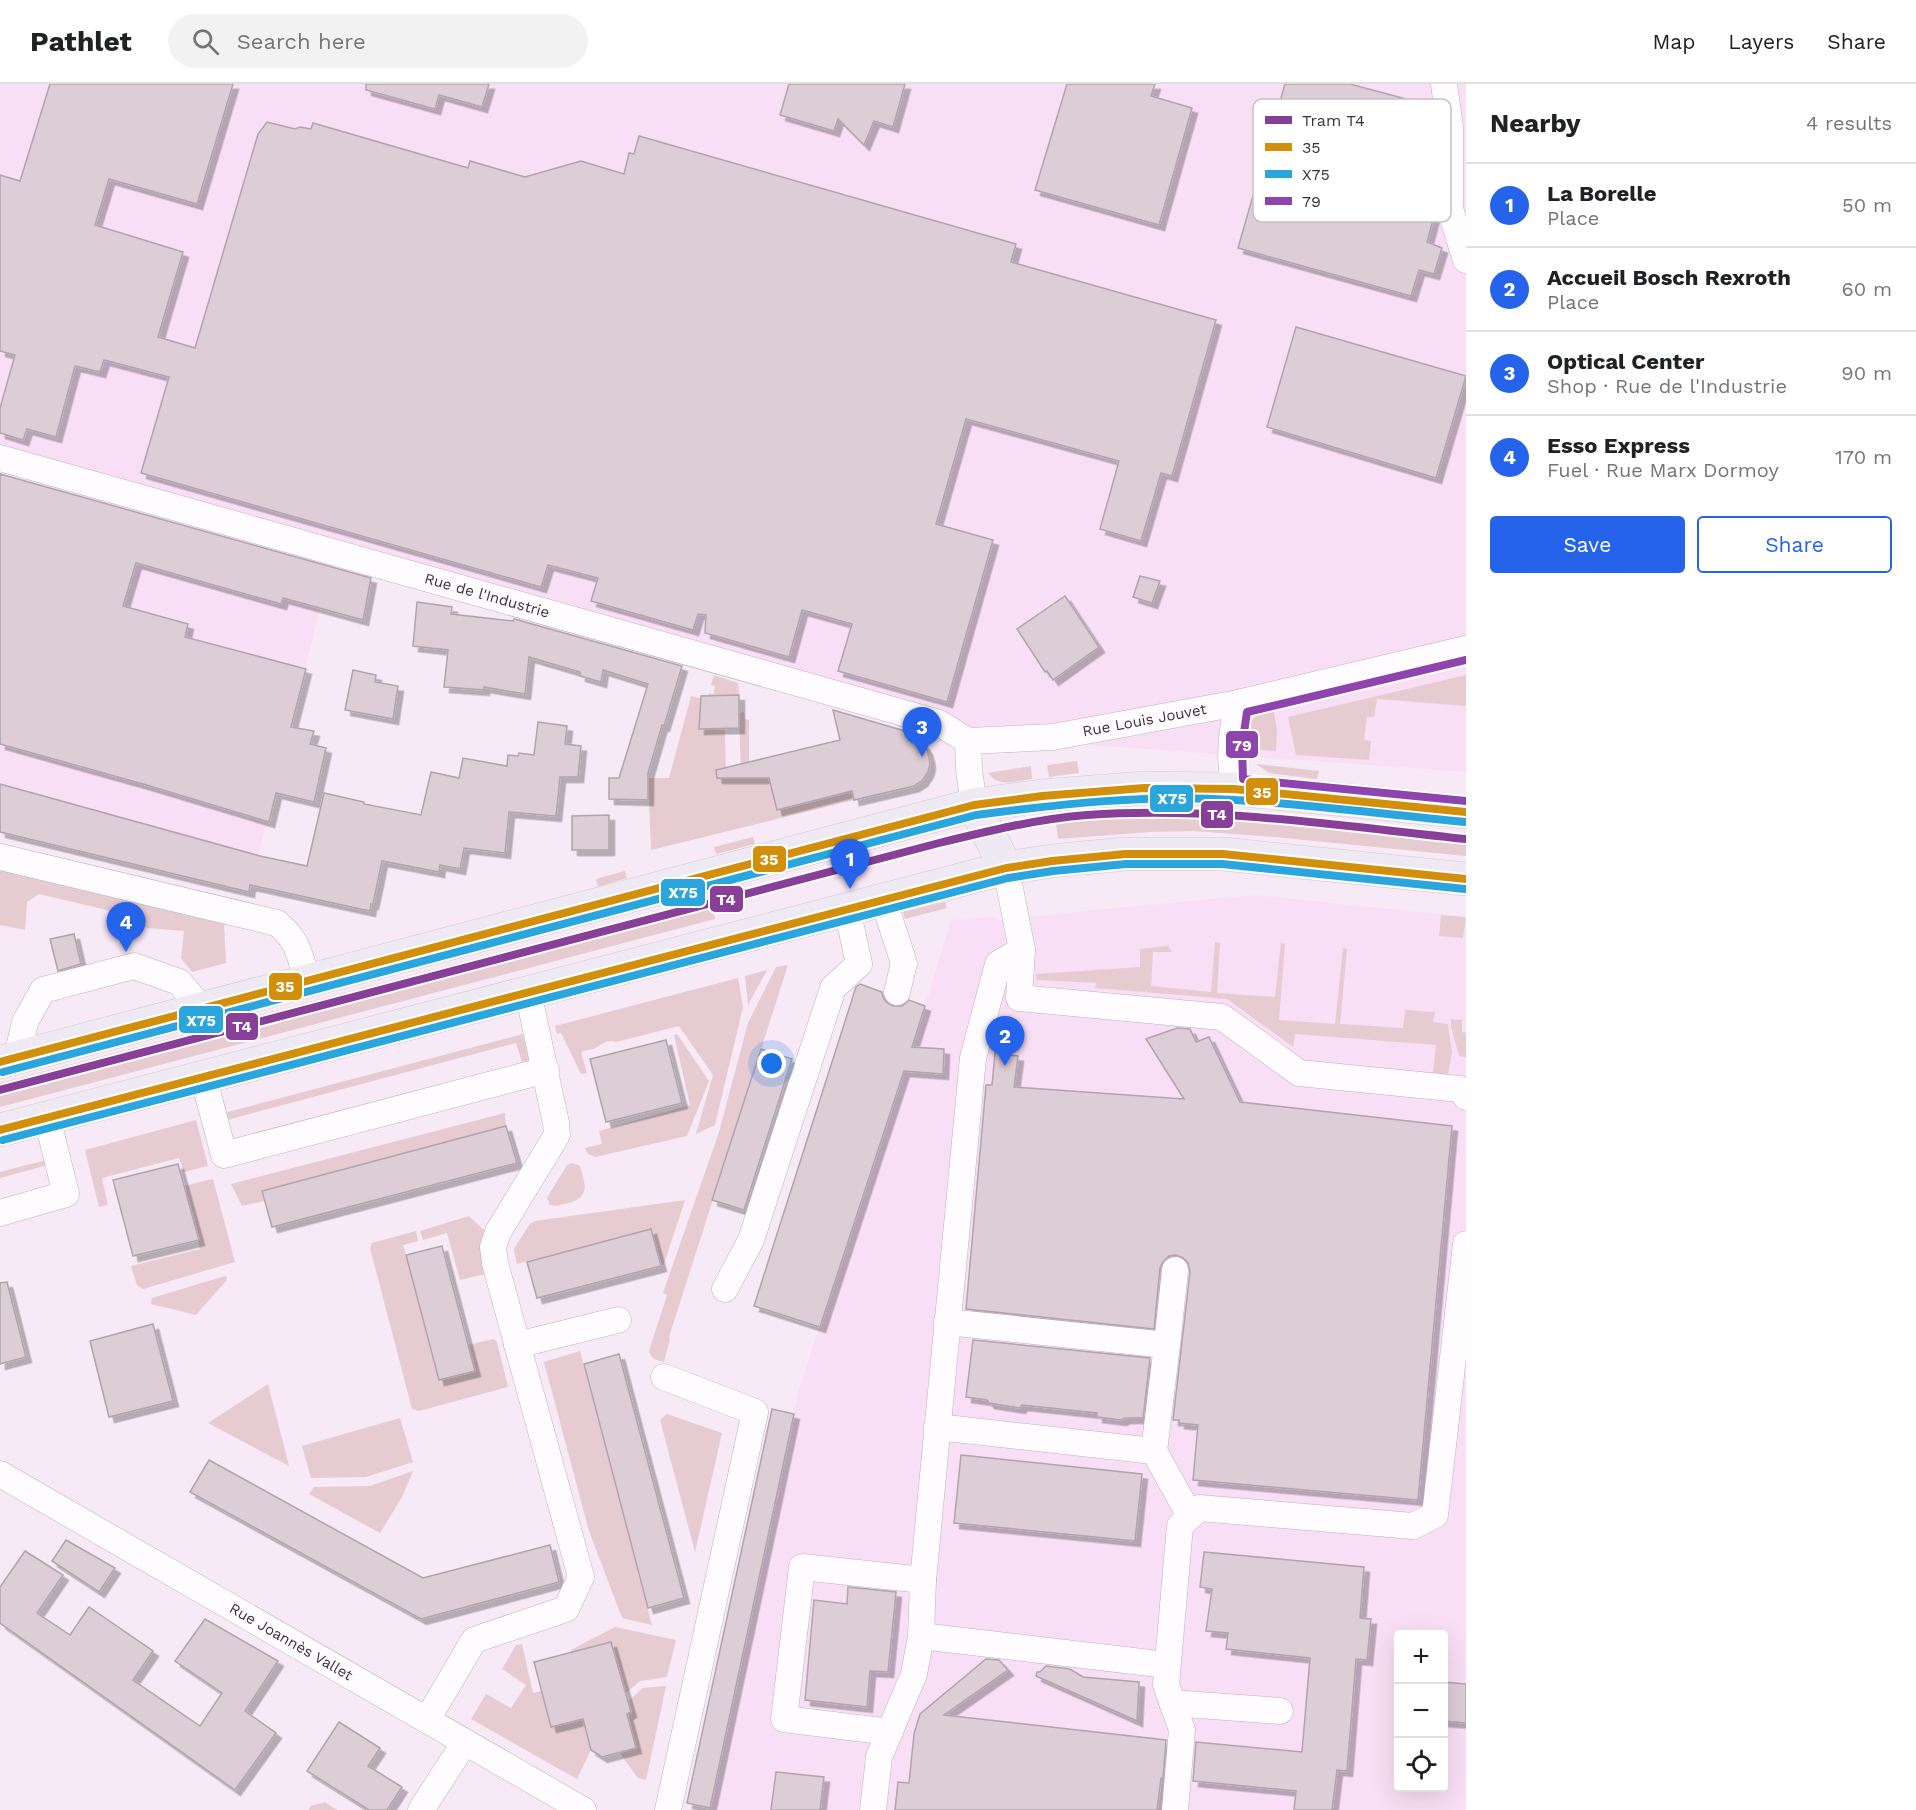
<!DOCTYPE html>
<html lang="en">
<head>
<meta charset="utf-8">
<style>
  body { margin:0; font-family:"Work Sans",sans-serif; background:#f2f2f2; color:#202124 }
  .controls { position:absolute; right:18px; bottom:18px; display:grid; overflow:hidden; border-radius:6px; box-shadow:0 6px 24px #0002 }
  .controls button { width:54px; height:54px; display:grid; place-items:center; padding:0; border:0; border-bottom:2px solid #e0e0e0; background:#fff; color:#202124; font:30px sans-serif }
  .you { position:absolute; left:772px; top:980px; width:21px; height:21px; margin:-15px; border:4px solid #fff; border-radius:50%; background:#1a73e8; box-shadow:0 0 0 9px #1a73e833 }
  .badge { display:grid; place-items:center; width:39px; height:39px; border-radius:50%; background:#2563eb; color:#fff; font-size:20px; font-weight:700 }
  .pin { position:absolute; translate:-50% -50px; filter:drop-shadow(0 2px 3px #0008) }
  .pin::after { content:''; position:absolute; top:32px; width:21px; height:18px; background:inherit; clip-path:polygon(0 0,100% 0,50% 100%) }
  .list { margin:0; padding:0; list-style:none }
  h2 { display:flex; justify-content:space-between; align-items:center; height:78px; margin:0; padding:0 24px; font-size:26px }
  h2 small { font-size:20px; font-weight:400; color:#757577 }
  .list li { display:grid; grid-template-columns:39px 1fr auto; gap:18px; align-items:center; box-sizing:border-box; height:84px; padding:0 24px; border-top:2px solid #e0e0e0 }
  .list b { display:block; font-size:22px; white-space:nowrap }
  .list p { margin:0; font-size:20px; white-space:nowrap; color:#757577 }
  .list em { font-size:20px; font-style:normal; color:#757577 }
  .actions { display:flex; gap:12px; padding:18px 24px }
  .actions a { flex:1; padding:14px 0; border:2px solid #2563eb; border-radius:6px; text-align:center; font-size:21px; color:#2563eb }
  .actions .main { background:#2563eb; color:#fff }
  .icon { flex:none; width:33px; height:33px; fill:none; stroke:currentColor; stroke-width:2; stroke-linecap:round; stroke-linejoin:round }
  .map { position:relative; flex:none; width:1466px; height:1726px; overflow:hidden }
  header { display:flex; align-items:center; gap:36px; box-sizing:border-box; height:84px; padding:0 30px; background:#fff; border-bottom:2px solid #e0e0e0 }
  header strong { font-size:28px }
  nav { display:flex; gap:33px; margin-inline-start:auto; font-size:21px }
  .search { width:420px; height:54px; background:#f2f2f2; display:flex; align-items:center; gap:15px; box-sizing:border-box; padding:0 21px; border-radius:33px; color:#757577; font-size:22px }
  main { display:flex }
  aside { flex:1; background:#fff }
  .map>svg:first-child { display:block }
  .built { fill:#f8dff5; fill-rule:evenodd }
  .green { fill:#e6ccd0 }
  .building { fill:#ddcdd6; stroke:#b1a4ac; stroke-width:1.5; filter:url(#shadow) }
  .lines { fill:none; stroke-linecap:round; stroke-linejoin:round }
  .minor-casing { stroke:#bdb2bc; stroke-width:27 }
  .major-casing { stroke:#d2cad1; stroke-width:34 }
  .minor { stroke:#fefcfe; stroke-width:26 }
  .major { stroke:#eee9f2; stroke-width:33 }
  .bus-1-casing { stroke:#fff; stroke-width:12 }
  .bus-2-casing { stroke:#fff; stroke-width:12 }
  .bus-3-casing { stroke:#fff; stroke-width:12 }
  .bus-1 { stroke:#d28f0c; stroke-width:8 }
  .bus-2 { stroke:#2aa6dd; stroke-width:8 }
  .bus-3 { stroke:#8e44ad; stroke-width:8 }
  .tram-1-casing { stroke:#fff; stroke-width:12 }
  .tram-1 { stroke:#873f98; stroke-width:8 }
  .labels { text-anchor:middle; stroke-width:4.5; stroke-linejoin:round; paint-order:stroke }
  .street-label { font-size:15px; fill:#3c313b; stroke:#fff }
  .key { fill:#fff; stroke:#c4c1c4; stroke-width:1.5 }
  .key-label { font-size:16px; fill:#3c313b }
  .line-badge { stroke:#fff; stroke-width:2 }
  .badge-label { font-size:16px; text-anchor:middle; font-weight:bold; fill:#fff }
</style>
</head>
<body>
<header>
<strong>Pathlet</strong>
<div class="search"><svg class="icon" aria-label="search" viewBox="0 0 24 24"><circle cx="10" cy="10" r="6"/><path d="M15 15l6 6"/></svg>Search here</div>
<nav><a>Map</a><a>Layers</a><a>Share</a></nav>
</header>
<main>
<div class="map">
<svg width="1466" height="1726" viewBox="0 0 1466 1726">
  <defs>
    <filter id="shadow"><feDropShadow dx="5.5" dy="5.5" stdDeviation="0" flood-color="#0004"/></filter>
  </defs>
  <rect width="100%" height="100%" fill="#f8e9f6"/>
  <!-- built -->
  <g class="built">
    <polygon points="0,0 1466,0 1466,688 1020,656 335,465 249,808 0,750"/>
    <path d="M 1255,811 L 1466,833 L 1466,1726 L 710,1726 L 799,1305 L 925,922 L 951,836 L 995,833 L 996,836 L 1002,836 L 1074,828 ZM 1398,1550 L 1444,1550 L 1444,1704 L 1398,1704 Z"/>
  </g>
  <!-- green -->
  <g class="green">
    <polygon points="714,591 738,599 739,611 724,612 726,693 741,693 739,629 744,628 745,635 749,636 749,687 765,675 777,726 852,707 854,716 651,766 648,694 669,694 691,612 707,616 709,609 713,610 715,602 711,601"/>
    <polygon points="1466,591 1466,622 1377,615 1374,633 1367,633 1364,656 1371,657 1369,676 1296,671 1288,633"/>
    <path d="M 1273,623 L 1277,646 L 1276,667 L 1246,665 C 1242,645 1253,628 1273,623 Z"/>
    <polygon points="1077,677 1079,689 1049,693 1047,681"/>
    <polygon points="1256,680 1319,687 1317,695 1269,689"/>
    <path d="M 1031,682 L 1032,695 C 1016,697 999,704 988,689 Z"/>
    <polygon points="1097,725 1194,725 1275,730 1466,749 1466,772 1274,753 1192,747 1150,748 1058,755 1055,730"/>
    <polygon points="753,753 755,760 716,770 714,763"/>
    <polygon points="0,787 224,840 226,879 192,888 181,874 184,847 112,841 111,827 39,810 27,818 25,846 0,841"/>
    <polygon points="625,787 627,794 598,803 596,795"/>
    <polygon points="710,813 715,835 0,1023 0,999"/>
    <polygon points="945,818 947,824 905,835 903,828"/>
    <polygon points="1441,831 1466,833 1463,854 1439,852"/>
    <polygon points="1215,858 1220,859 1217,909 1275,913 1281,859 1285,860 1279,936 1335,940 1343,864 1347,865 1340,940 1403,944 1405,926 1435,928 1433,938 1448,940 1452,969 1448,990 1440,992 1433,989 1436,961 1295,950 1293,963 1227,915 1095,904 1096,899 1036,896 1036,890 1140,883 1140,865 1168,862 1172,868 1153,868 1151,902 1211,908"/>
    <path d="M 788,881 L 669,1253 L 670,1255 L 664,1278 C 656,1276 651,1275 649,1267 L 667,1211 L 663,1209 L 719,1048 L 748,939 L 776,883 Z"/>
    <polygon points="767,886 748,921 745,892"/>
    <path d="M 738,894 L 743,923 L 715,1041 L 696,1050 L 713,991 L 679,942 L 616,958 C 607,955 605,959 597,963 C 593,966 586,966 581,968 L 587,989 L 581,990 L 561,949 L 557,950 L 555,942 Z"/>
    <polygon points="1451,935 1462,936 1462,948 1466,949 1466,973 1459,972 1451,943"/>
    <polygon points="523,950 529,976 522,978 516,959 227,1036 224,1029"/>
    <polygon points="677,950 709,997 687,1052 595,1073 588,1070 585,1064 602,1060 599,1047 690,1021 674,951"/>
    <polygon points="505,1029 506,1042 262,1107 264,1117 242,1122 231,1100"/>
    <polygon points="196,1036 208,1082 184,1088 179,1074 102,1094 108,1121 99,1123 85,1066"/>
    <polygon points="46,1076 48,1081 0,1094 0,1088"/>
    <path d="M 572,1079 L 580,1082 C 584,1099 592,1112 569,1119 C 562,1120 557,1123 550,1121 L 547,1114 L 567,1081 Z"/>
    <polygon points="213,1095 235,1178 143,1205 137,1201 131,1182 200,1165 184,1102"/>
    <polygon points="685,1116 664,1180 661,1182 651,1145 517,1180 514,1166 515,1163 530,1140 535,1137"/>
    <polygon points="469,1132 487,1149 485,1190 460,1196 447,1149 423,1156 420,1147"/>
    <polygon points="416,1147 418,1157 403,1161 406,1171 474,1287 468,1261 494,1255 497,1258 508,1303 419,1327 412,1325 370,1164 372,1159"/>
    <polygon points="225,1192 227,1193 226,1197 196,1231 151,1220 152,1214"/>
    <polygon points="580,1267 652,1541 622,1534 589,1447 544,1278"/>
    <polygon points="268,1300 289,1382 208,1339"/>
    <polygon points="667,1330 722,1349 695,1468 660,1336"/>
    <polygon points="400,1334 413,1378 366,1393 311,1394 302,1362"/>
    <polygon points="413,1387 402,1413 380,1449 309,1410 314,1403 370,1402"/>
    <polygon points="615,1543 676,1556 667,1593 640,1597 625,1610 611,1558 571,1569 571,1566"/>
    <polygon points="522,1560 533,1609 541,1607 551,1643 583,1635 591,1666 577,1695 471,1635 486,1610 511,1624 526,1601 502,1585 516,1561"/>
    <polygon points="666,1602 646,1696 638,1694 619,1668 636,1664 627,1630 627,1618 643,1604"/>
    <polygon points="325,1718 337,1726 309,1726 310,1722"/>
  </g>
  <!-- building -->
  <g class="building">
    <polygon points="50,0 233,0 197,120 109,95 95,141 183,168 158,253 195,264 258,50 267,38 295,45 300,43 311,45 313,39 468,84 470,77 525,93 581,77 624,90 629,69 634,70 639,52 1016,160 1011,178 1216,236 1172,392 1161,389 1141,457 1100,445 1119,377 966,335 936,440 993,456 947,618 838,587 852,540 802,526 789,573 705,549 706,531 698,530 693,546 591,517 598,494 548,481 541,503 141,389 169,293 104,276 100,288 75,282 56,353 27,345 23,356 0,349 0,324 15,271 0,267 0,91 20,97"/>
    <polygon points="366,0 489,0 482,23 439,11 435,25 366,6"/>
    <polygon points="789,0 905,0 893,43 874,37 864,61 838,35 834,47 780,31"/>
    <polygon points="1067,0 1155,0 1151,12 1192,24 1159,141 1035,106"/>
    <polygon points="1285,0 1350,0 1410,16 1382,116 1434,132 1427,158 1442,164 1434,190 1419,186 1411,212 1238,164"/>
    <polygon points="1296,243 1466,292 1436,394 1267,343"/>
    <polygon points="0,390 371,494 363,536 283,514 281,520 136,479 123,522 188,540 185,553 306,585 291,643 314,647 310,660 326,664 314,718 276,709 269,738 143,700 0,660"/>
    <polygon points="1140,492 1160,497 1152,519 1133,513"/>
    <polygon points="1065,512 1099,563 1053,596 1047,587 1045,588 1017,545"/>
    <polygon points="417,518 452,523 451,530 513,537 514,535 682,582 664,642 662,641 648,689 648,716 609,715 609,694 619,694 648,600 603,586 601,598 580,592 580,588 529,573 525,610 484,603 484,606 444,603 448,566 413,562"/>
    <polygon points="353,586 376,591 375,598 398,602 393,635 345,626"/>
    <polygon points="739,611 739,644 699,645 701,612"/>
    <polygon points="833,626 915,650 927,665 929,673 930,680 928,688 922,697 914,702 854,716 852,707 777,726 769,694 717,694 716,686 840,656"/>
    <polygon points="538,638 567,642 565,660 581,662 578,693 560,693 556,732 509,728 505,769 464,764 460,785 440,781 439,788 382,777 373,820 371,820 370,827 250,801 249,808 0,748 0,700 260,772 307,782 324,709 364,718 364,720 421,731 431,688 459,694 463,674 507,682 508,671 518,672 519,669 534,671"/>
    <polygon points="609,731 609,766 572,766 572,732"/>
    <polygon points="74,850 81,880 58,887 50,855"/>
    <polygon points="860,900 882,908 883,913 886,918 893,922 902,922 909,916 925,922 912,963 944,965 943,990 904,987 820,1243 754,1222 856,903"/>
    <polygon points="1177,944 1190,945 1196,958 1209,953 1240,1018 1452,1042 1418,1416 1193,1396 1198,1341 1179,1339 1179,1336 1173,1336 1190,1188 1188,1179 1183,1174 1176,1171 1169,1172 1163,1178 1160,1184 1154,1245 966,1225 986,1001 992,1001 995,969 1018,972 1014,1003 1184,1015 1146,955"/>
    <polygon points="666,956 682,1019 606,1038 590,975"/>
    <polygon points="761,965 792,975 744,1126 712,1116"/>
    <polygon points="506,1042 517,1079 272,1143 262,1107"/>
    <polygon points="178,1080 199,1156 133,1172 113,1096"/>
    <polygon points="651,1145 661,1182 537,1214 527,1178"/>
    <polygon points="442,1162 475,1287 439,1296 406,1171"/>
    <polygon points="7,1198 26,1273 0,1280 0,1199"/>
    <polygon points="153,1240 173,1317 109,1333 90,1257"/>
    <polygon points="973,1256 1150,1274 1143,1334 1125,1334 1121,1336 1097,1333 1097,1329 1022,1321 1020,1324 989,1319 987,1316 966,1313"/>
    <polygon points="619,1270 684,1514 648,1524 584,1280"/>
    <polygon points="772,1325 794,1330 710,1724 687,1719"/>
    <polygon points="961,1371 1142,1390 1135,1457 954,1439"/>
    <polygon points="209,1376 423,1494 550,1461 559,1498 421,1535 190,1408"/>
    <polygon points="66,1456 115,1484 99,1508 52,1477"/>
    <polygon points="25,1467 63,1491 37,1529 70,1551 89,1523 153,1567 133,1596 200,1642 222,1609 175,1577 205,1535 278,1577 245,1627 276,1649 235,1706 0,1539 0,1503"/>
    <polygon points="1204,1468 1364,1483 1360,1534 1371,1535 1367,1576 1356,1575 1347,1687 1337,1686 1332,1726 1294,1726 1296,1707 1193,1697 1196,1658 1302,1668 1310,1574 1226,1565 1228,1549 1206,1547 1212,1505 1200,1503"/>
    <polygon points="848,1503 896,1508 888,1588 870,1587 867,1623 805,1616 814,1516 847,1520"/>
    <polygon points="611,1558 631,1628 627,1630 636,1664 602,1673 591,1666 583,1635 551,1643 534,1578"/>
    <polygon points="986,1575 999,1576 1008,1586 944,1631 1166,1656 1163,1694 1161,1694 1157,1726 895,1726 898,1698 909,1699 914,1650 920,1630"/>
    <polygon points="1046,1582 1070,1585 1083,1593 1139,1598 1137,1637 1036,1592 1037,1588 1040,1588"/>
    <polygon points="1443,1598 1466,1600 1466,1639 1443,1637"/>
    <polygon points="339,1638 380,1664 368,1682 402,1703 387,1726 369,1726 307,1687"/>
    <polygon points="776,1688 824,1693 820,1726 771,1726"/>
  </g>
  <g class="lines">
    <defs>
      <g id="minor">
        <polyline points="1444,0 1450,43 1450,125 1466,176"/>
        <path id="s1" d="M 0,374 L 939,639 L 968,657 L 1053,653 L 1238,619 L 1466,565"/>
        <polyline points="968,657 969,686 974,721"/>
        <path d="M 1234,705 C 1229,674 1231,649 1238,619"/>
        <path d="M 0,773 L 277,839 C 299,857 300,872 307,897"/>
        <polyline points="883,815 904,879 897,908"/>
        <polyline points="1022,866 1019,914 1222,933 1299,989 1460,1005 1466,1013"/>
        <polyline points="17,973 25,938 43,906 134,882 179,898 202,925"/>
        <polyline points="203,992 224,1071 546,986"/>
        <polyline points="0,1129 66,1110 47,1034"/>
        <polyline points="725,1205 751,1156 833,904 859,880 847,825"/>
        <polyline points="947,1238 1167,1261 1154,1367"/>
        <polyline points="517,1261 618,1236"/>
        <polyline points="1167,1261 1175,1186"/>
        <polyline points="664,1293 755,1328 668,1726"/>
        <polyline points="937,1343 1154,1367 1190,1432"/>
        <path id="s2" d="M 0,1390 L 583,1726"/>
        <polyline points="921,1552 1167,1581"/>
        <polyline points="1172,1619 1280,1627"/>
        <polyline points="427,1636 474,1556 566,1525 581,1493 495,1179 493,1163 498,1148 557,1051 556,1039 528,908"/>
        <polyline points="890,1648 784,1635 802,1483 923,1496"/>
        <polyline points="421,1726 465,1658"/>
        <polyline points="873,1726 879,1673 914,1590 921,1552 923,1496 973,974 998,880 1022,866 1006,784"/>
        <polyline points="1175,1726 1182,1646 1166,1601 1180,1442 1199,1424 1413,1442 1435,1431 1466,1160"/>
      </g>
      <g id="major">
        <polyline points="974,721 1006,784"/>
        <polyline points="0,978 974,721 1042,712 1144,704 1234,705 1466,728"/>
        <polyline points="0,1046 1006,784 1052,777 1125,770 1223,770 1466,795"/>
      </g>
    </defs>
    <!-- minor casing -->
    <use href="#minor" class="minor-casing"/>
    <!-- major casing -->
    <use href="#major" class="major-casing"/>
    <!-- minor -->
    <use href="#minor" class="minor"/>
    <!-- major -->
    <use href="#major" class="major"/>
    <defs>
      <g id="bus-1">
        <polyline points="0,978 974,721 1042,712 1144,704 1234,705 1466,728"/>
        <polyline points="0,1046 1006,784 1052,777 1125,770 1223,770 1466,795"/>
      </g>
      <g id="bus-2">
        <path d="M 3,988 L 976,731 C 1061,720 1148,710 1234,716 C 1311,720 1388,731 1465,738"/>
        <polyline points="3,1056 1008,794 1053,787 1126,780 1222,780 1465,805"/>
      </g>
      <polyline id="bus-3" points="1466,576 1247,628 1242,662 1243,695 1466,717"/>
    </defs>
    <!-- bus-1 casing -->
    <use href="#bus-1" class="bus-1-casing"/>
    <!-- bus-2 casing -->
    <use href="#bus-2" class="bus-2-casing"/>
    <!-- bus-3 casing -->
    <use href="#bus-3" class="bus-3-casing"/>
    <!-- bus-1 -->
    <use href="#bus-1" class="bus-1"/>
    <!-- bus-2 -->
    <use href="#bus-2" class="bus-2"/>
    <!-- bus-3 -->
    <use href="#bus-3" class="bus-3"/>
    <defs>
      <path id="tram-1" d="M 0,1006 L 939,759 C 988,747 1037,735 1087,731 C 1213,722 1341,742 1466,755"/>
    </defs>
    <!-- tram-1 casing -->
    <use href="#tram-1" class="tram-1-casing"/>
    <!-- tram-1 -->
    <use href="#tram-1" class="tram-1"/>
  </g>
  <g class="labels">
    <!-- street labels -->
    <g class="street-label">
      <text dy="5" stroke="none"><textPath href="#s1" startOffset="506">Rue de l'Industrie</textPath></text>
      <text dy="5" stroke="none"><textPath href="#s1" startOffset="1188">Rue Louis Jouvet</textPath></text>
      <text dy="5" stroke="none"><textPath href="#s2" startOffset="336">Rue Joannès Vallet</textPath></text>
    </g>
  </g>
  <!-- legend -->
  <rect x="1253" y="15" width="198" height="123" rx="9" class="key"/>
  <rect x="1265" y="32" width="27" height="8" fill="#873f98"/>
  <rect x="1265" y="59" width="27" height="8" fill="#d28f0c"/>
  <rect x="1265" y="86" width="27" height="8" fill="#2aa6dd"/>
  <rect x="1265" y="113" width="27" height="8" fill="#8e44ad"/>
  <g class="key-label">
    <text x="1302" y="42">Tram T4</text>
    <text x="1302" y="69">35</text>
    <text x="1302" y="96">X75</text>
    <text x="1302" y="123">79</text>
  </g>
  <g class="line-badge">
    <rect x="1225" y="646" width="34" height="29" rx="6" fill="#8e44ad"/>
    <rect x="1245" y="693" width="34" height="29" rx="6" fill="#d28f0c"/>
    <rect x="1149" y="700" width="45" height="29" rx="6" fill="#2aa6dd"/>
    <rect x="1200" y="716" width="34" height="29" rx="6" fill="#873f98"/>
    <rect x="752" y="761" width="35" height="28" rx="6" fill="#d28f0c"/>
    <rect x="660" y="794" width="46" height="29" rx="6" fill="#2aa6dd"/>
    <rect x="709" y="801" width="35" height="28" rx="6" fill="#873f98"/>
    <rect x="268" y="888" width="35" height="29" rx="6" fill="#d28f0c"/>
    <rect x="178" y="921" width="46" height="29" rx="6" fill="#2aa6dd"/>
    <rect x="225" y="928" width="34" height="29" rx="6" fill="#873f98"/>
  </g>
  <g class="badge-label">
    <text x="1242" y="667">79</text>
    <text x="1262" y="714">35</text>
    <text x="1172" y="720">X75</text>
    <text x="1217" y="736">T4</text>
    <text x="769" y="781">35</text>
    <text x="683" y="814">X75</text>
    <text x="726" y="821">T4</text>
    <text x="285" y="908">35</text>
    <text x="201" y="942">X75</text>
    <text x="242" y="948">T4</text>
  </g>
</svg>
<div class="controls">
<button>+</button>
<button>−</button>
<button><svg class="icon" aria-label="locate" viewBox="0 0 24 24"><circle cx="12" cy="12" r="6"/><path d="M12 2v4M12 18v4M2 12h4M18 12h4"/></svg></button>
</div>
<div class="you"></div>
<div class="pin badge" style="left:850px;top:805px">1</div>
<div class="pin badge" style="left:1005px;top:982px">2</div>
<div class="pin badge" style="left:922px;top:673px">3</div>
<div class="pin badge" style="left:126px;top:868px">4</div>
</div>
<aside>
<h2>Nearby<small>4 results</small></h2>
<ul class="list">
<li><span class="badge">1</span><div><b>La Borelle</b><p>Place</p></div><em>50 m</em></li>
<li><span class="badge">2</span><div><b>Accueil Bosch Rexroth</b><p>Place</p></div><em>60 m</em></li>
<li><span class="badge">3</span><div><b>Optical Center</b><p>Shop · Rue de l'Industrie</p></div><em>90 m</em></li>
<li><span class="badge">4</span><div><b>Esso Express</b><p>Fuel · Rue Marx Dormoy</p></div><em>170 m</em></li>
</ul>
<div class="actions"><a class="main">Save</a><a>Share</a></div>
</aside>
</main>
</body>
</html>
